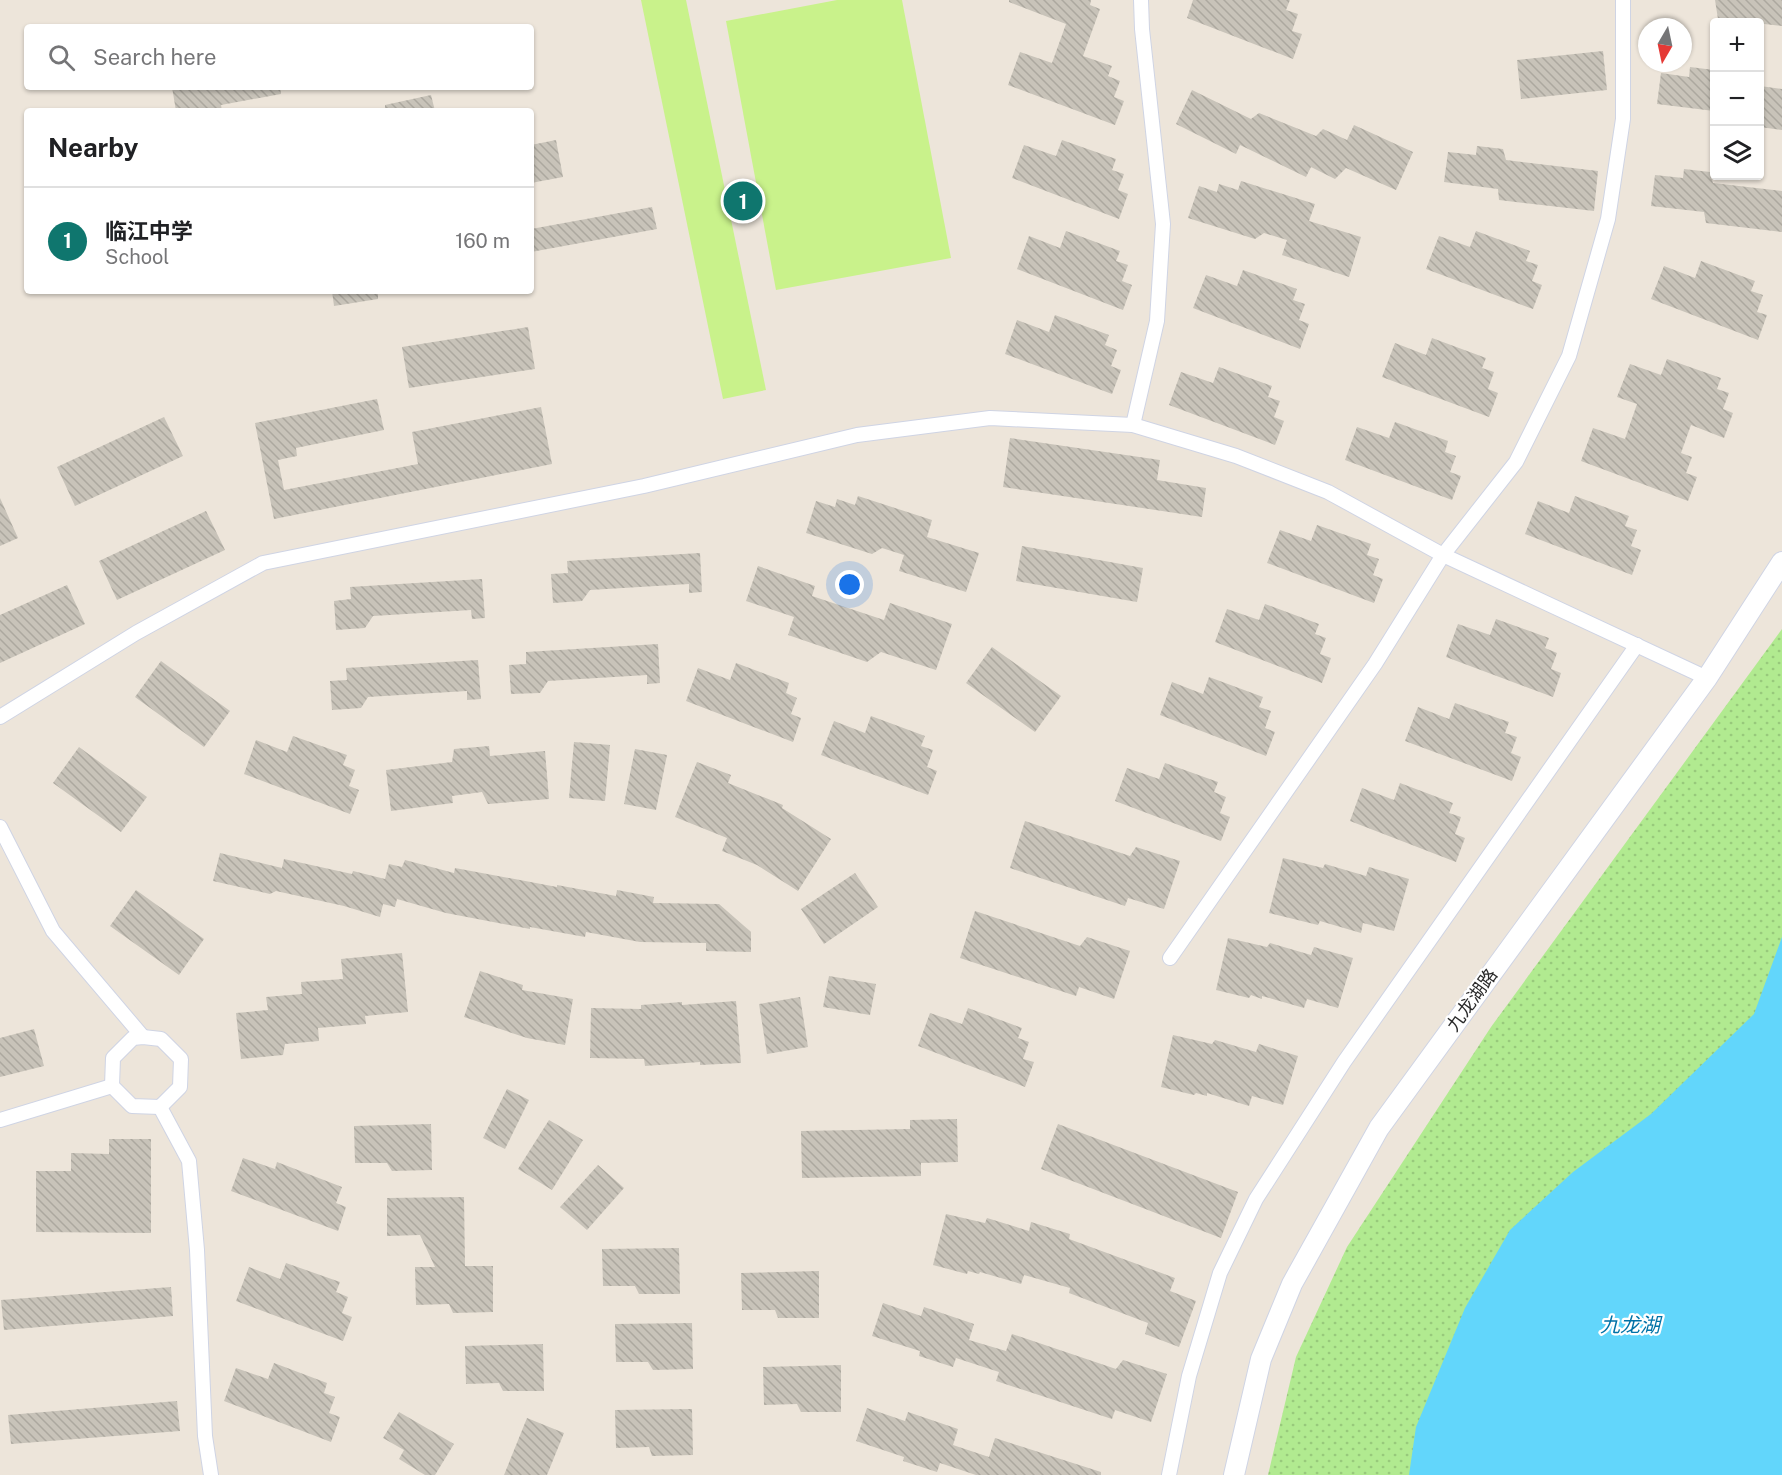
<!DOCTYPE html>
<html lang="en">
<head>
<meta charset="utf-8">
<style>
  body { margin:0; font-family:"Public Sans","Noto Sans SC",sans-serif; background:#f6f6f6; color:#202124 }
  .controls { position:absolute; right:18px; top:18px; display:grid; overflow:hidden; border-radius:6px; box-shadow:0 2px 4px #0004 }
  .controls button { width:54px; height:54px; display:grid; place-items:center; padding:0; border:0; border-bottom:2px solid #e0e0e0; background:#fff; color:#202124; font:30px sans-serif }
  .compass { position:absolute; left:1638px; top:18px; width:54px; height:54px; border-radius:50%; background:#fff; box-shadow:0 2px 4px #0004; rotate:189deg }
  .you { position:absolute; left:850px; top:585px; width:21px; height:21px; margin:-15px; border:4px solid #fff; border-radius:50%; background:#1a73e8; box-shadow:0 0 0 9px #1a73e833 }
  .badge { display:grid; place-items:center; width:39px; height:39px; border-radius:50%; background:#0f766e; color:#fff; font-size:20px; font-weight:700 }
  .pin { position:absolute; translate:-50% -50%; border:3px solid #fff; box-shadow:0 2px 6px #0006 }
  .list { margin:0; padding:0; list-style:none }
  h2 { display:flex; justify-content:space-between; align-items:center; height:78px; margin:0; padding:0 24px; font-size:26px }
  h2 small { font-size:20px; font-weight:400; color:#757577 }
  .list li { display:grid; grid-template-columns:39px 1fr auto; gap:18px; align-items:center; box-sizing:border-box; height:108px; padding:0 24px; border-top:2px solid #e0e0e0 }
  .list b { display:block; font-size:22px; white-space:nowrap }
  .list p { margin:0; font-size:20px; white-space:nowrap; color:#757577 }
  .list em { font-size:20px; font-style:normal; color:#757577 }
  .icon { flex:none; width:33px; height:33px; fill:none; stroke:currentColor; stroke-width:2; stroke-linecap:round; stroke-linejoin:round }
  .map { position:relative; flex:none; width:1782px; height:1475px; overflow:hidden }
  .search { position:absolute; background:#fff; box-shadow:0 2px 4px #0004; left:24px; top:24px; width:510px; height:66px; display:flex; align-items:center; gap:15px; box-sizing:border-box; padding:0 21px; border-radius:6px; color:#757577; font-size:22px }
  .panel { position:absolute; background:#fff; box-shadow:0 2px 4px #0004; left:24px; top:108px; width:510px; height:186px; border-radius:6px }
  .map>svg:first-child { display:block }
  .park { fill:url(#park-dots) }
  .pitch { fill:#c9f28b }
  .water { fill:#62d6fb }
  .building { fill:url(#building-back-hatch) }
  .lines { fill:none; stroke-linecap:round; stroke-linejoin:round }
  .street-casing { stroke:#cfd4e4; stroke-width:16 }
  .secondary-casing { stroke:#cfd4e4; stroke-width:22 }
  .street { stroke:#fff; stroke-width:14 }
  .secondary { stroke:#fff; stroke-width:20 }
  .labels { text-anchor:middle; stroke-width:4.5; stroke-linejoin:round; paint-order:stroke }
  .street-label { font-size:18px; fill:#2a2a2a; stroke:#fff }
  .water-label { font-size:20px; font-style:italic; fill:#0072a7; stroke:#fff }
</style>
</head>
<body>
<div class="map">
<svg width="1782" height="1475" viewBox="0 0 1782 1475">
  <defs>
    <pattern id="park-dots" width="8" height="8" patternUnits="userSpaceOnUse" patternTransform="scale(1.5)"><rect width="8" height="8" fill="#b1ea90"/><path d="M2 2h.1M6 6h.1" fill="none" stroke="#98c97c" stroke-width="1.8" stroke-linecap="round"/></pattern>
    <pattern id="building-back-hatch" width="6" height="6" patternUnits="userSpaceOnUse" patternTransform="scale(1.5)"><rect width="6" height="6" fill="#c8c3b9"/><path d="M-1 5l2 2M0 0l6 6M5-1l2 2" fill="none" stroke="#aca89f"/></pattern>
  </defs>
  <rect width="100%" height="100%" fill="#ede5da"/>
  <!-- park -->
  <polygon class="park" points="1782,629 1782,1475 1268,1475 1296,1357 1347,1247 1491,1027"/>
  <!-- pitch -->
  <g class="pitch">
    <polygon points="641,0 686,0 766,390 723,399"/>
    <polygon points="837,0 902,0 951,258 776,290 726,21"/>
  </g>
  <!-- water -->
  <polygon class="water" points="1782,937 1782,1475 1409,1475 1416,1427 1465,1308 1510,1230 1573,1172 1651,1114 1754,1014"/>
  <!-- building -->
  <g class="building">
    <polygon points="1009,0 1091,0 1090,5 1100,9 1083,56 1112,66 1108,76 1120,81 1114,97 1124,101 1115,125 1008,85 1020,52 1052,63 1066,24 1009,2"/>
    <polygon points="1193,0 1290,0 1286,10 1298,14 1292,31 1302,34 1293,59 1187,18"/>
    <polygon points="1715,0 1782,0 1782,26 1718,19"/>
    <polygon points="1603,51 1607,90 1521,99 1517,60"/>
    <polygon points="1690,67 1714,70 1714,111 1657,104 1661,73 1689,77"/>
    <polygon points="1760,86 1782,89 1782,130 1760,127"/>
    <polygon points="172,87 280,87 281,94 221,105 222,111 176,111"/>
    <polygon points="1192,90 1251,119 1259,113 1316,136 1323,129 1347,140 1354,125 1413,152 1396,190 1346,168 1335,179 1311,167 1306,177 1240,145 1236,154 1176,124"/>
    <polygon points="431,95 435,111 385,111 385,105"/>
    <polygon points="556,140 563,177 531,183 531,145"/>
    <polygon points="1062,140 1116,159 1112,170 1124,174 1118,190 1128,194 1119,219 1012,178 1024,145 1056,156"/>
    <polygon points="1477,146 1503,149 1506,160 1598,171 1594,211 1499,200 1498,189 1444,182 1448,152 1476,155"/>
    <polygon points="1684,169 1710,172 1713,183 1782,191 1782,232 1706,223 1704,212 1651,206 1655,175 1683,178"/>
    <polygon points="1241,181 1315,204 1309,221 1361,237 1349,277 1282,255 1287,240 1264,233 1255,239 1188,218 1199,186 1217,192 1219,184 1238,190"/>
    <polygon points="652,207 657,229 531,252 531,229"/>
    <polygon points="1066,231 1120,251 1116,261 1128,265 1122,281 1132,285 1123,310 1017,269 1029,236 1060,248"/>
    <polygon points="1476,231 1530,251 1526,261 1538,265 1532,281 1542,285 1533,309 1426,269 1439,236 1470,247"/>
    <polygon points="1701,261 1755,281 1751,291 1763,295 1757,312 1767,315 1758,340 1651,299 1664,266 1695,278"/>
    <polygon points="1243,270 1297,289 1293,300 1305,304 1299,320 1309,324 1300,349 1193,308 1206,275 1237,286"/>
    <polygon points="332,291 378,291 378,299 334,306"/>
    <polygon points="1055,315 1109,335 1105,345 1117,350 1111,366 1121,370 1112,394 1005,354 1017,320 1049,332"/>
    <polygon points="528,327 535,369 409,388 402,347"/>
    <polygon points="1432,338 1486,358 1482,368 1494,372 1488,389 1498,393 1489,417 1382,377 1395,343 1426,355"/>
    <polygon points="1667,359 1721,378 1717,389 1729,393 1723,409 1733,413 1724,438 1691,425 1681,453 1692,457 1686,473 1697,477 1688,501 1581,461 1593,428 1625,439 1637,404 1617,397 1630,364 1661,375"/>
    <polygon points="1219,367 1272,386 1268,397 1280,401 1274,417 1284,421 1275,445 1169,405 1181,372 1213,383"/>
    <polygon points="377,399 384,430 296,448 297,456 278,460 284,490 418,464 412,432 541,407 552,464 274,519 255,423"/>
    <polygon points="164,417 183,456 75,506 57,467"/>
    <polygon points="1395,422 1448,441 1445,452 1456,456 1450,472 1461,476 1452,500 1345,460 1357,427 1389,438"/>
    <polygon points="1010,438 1160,460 1157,480 1206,488 1202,517 1003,487"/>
    <polygon points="858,496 932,520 927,537 979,553 966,592 899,571 904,555 882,548 872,554 806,533 816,501 835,507 837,499 855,505"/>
    <polygon points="1575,496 1629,516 1625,526 1637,530 1631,546 1641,550 1632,575 1525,534 1538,501 1569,513"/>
    <polygon points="0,498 18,538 0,546"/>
    <polygon points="206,511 225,550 117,600 99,561"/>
    <polygon points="1317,525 1371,544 1367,555 1379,559 1373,575 1383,579 1374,603 1267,563 1280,530 1311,541"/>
    <polygon points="1022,546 1143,568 1137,602 1016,581"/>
    <polygon points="700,553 702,592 689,593 689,584 590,590 582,601 553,603 551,574 568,573 567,561"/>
    <polygon points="758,566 815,586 812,596 884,620 890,603 952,624 936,670 881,652 867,662 788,635 794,617 746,601"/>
    <polygon points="482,579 485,618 472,619 471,610 373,616 365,628 336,630 334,601 351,599 350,587"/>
    <polygon points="67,585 85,624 0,663 0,615"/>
    <polygon points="1265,604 1319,624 1315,634 1326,638 1320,654 1331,658 1322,683 1215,642 1227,609 1259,620"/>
    <polygon points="1496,619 1549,638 1545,648 1557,653 1551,669 1561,673 1553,697 1446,657 1458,624 1490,635"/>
    <polygon points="658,644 660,683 647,684 647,675 548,681 540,693 511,694 509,665 526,664 526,652"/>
    <polygon points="992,647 1061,696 1035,732 966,683"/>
    <polygon points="478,660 481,699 467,700 467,691 368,697 361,708 332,710 330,681 347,680 346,668"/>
    <polygon points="161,661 230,711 204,747 135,697"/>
    <polygon points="736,663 789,683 786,693 797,698 791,714 801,718 793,742 686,701 698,668 730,680"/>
    <polygon points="1209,677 1263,697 1259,707 1271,711 1265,728 1275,732 1266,756 1160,715 1172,682 1203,694"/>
    <polygon points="1455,703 1509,722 1505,733 1517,737 1511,753 1521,757 1512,781 1405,741 1418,707 1449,719"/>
    <polygon points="871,716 925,736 921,746 933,750 927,767 937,771 928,795 821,755 834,721 865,733"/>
    <polygon points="293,736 347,755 343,765 355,770 349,786 359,790 350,814 244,774 256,740 287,752"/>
    <polygon points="574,742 610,745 605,801 569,798"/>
    <polygon points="489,746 490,756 545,751 549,799 488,804 482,792 452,796 453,803 391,811 386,770 452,762 454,749"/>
    <polygon points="79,747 147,797 121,832 53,783"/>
    <polygon points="635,749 667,755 656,810 624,804"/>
    <polygon points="697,762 731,775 728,783 783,805 782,808 831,839 798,891 757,865 722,851 727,838 675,817"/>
    <polygon points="1165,763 1218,782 1214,792 1226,797 1220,813 1230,817 1221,841 1115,801 1127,768 1159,779"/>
    <polygon points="1400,783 1453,803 1449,813 1461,817 1455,834 1465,838 1456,862 1350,821 1362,788 1394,800"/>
    <polygon points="1025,821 1130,856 1136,847 1180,861 1164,909 1128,898 1125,906 1010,868"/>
    <polygon points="220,853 282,868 284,859 352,874 353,871 385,879 389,864 402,867 405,860 454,873 455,868 557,887 557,885 616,896 617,890 654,897 653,903 719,904 751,932 751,952 706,951 706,943 640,942 586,932 585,937 530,927 530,929 446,913 397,899 395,907 383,904 380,917 344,906 276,891 270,894 213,881"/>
    <polygon points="1283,858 1323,868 1325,864 1366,876 1369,867 1409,879 1394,931 1363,923 1361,933 1320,921 1318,925 1269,913"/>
    <polygon points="855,873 878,907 824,944 801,909"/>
    <polygon points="136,890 204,939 179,975 110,926"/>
    <polygon points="975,911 1080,946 1087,937 1130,951 1114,999 1079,987 1076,996 960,958"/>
    <polygon points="1228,938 1267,947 1270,943 1311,955 1314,947 1353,958 1338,1008 1307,999 1304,1008 1262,996 1262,999 1251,995 1249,998 1216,990"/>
    <polygon points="402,953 408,1012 365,1016 366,1024 318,1028 319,1041 285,1044 283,1055 241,1059 236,1013 268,1010 266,997 302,994 301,982 343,979 341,959"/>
    <polygon points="480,971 523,985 522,990 573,999 565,1045 527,1038 464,1017"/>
    <polygon points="829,976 876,984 870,1015 823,1007"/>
    <polygon points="800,997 808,1047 767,1054 759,1004"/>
    <polygon points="736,1001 741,1063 700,1065 700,1062 645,1066 644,1059 590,1058 591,1008 641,1009 641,1005 682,1002 682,1005"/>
    <polygon points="968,1008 1022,1028 1018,1038 1029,1042 1023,1059 1034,1062 1025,1087 918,1046 930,1013 962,1024"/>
    <polygon points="34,1029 44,1066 0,1077 0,1038"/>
    <polygon points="1173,1035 1212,1044 1215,1040 1256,1052 1259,1044 1298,1056 1283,1105 1252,1096 1249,1106 1207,1093 1207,1096 1196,1093 1194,1095 1161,1087"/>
    <polygon points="507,1089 529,1100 505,1149 483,1138"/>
    <polygon points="957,1119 958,1162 921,1163 921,1176 802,1178 801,1131 910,1129 910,1120"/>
    <polygon points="549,1120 583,1140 552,1190 518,1169"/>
    <polygon points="431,1124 432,1170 392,1171 387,1163 355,1163 354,1126"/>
    <polygon points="1058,1124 1238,1192 1221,1238 1041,1169"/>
    <polygon points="109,1139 151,1139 151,1233 36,1232 36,1171 71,1171 71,1153 109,1154"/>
    <polygon points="243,1158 275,1169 277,1162 342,1187 336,1203 346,1207 338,1231 231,1191"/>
    <polygon points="598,1165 624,1188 587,1230 560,1207"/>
    <polygon points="464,1197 465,1266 493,1266 493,1312 453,1313 449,1304 416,1305 415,1267 435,1267 420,1235 387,1236 387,1198"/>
    <polygon points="946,1214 985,1223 987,1218 1029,1231 1031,1222 1070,1234 1069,1239 1175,1278 1170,1291 1196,1301 1179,1347 1145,1334 1148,1323 1069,1293 1070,1288 1024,1275 1021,1284 980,1272 979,1274 968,1271 967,1274 933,1265"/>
    <polygon points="679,1248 680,1294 639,1294 635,1286 603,1286 602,1249"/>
    <polygon points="286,1263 340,1282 336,1292 348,1297 342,1313 352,1317 343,1341 236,1301 249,1267 280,1279"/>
    <polygon points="819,1271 819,1318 778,1318 775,1310 742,1310 741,1273"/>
    <polygon points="171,1287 173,1316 4,1330 1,1300"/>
    <polygon points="883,1303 921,1316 924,1307 974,1324 969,1340 1006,1351 1012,1334 1116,1369 1123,1360 1167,1374 1151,1422 1115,1410 1112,1419 996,1381 999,1372 956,1358 953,1367 919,1356 920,1351 872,1336"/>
    <polygon points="692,1323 693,1369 653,1370 648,1362 616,1362 615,1324"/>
    <polygon points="543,1344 544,1391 503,1391 499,1383 466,1384 465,1346"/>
    <polygon points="274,1363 327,1383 324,1393 335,1397 329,1413 340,1417 331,1442 224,1401 236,1368 268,1379"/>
    <polygon points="841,1365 841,1412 801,1412 797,1404 764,1405 763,1367"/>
    <polygon points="177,1401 180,1431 11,1444 8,1415"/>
    <polygon points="867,1408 905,1421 908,1412 958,1429 953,1445 989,1457 995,1438 1101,1472 1101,1475 976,1475 940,1463 937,1472 903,1461 904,1457 856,1441"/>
    <polygon points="692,1409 693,1455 652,1456 649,1447 616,1448 615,1410"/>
    <polygon points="399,1412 454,1444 435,1475 425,1475 399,1459 404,1450 383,1438"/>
    <polygon points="527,1418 564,1433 547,1475 504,1475"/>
  </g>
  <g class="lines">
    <defs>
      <g id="street">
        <polyline points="1133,425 1157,321 1163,224 1142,29 1141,0"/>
        <polyline points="0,717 136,633 263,563 644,486 857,435 990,418 1133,425 1236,456 1328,492 1443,555 1707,678"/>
        <polyline points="0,827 53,931 143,1037"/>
        <polyline points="1170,958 1375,664 1443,555 1516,462 1569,356 1608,219 1623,119 1623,0"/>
        <polygon points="143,1037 161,1039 181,1059 180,1087 160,1107 132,1106 112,1086 113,1058 133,1038"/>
        <polyline points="160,1107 189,1161 197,1250 205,1436 211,1475"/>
        <polyline points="0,1120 112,1086"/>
        <polyline points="1169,1475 1189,1376 1220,1273 1256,1199 1344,1062 1637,645"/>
      </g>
      <polyline id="secondary" points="1234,1475 1261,1359 1292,1284 1379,1128 1707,678 1782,562"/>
    </defs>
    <!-- street casing -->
    <use href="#street" class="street-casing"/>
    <!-- secondary casing -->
    <use href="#secondary" class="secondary-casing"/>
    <!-- street -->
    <use href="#street" class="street"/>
    <!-- secondary -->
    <use href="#secondary" class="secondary"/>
  </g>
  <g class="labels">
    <!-- street labels -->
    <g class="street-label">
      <text transform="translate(1472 1000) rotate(-54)" y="6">九龙湖路</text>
    </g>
    <!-- water labels -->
    <g class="water-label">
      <text x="1630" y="1332">九龙湖</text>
    </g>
  </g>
</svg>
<div class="controls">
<button>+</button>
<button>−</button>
<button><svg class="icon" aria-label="layers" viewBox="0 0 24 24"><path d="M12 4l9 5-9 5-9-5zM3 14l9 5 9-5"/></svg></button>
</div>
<svg class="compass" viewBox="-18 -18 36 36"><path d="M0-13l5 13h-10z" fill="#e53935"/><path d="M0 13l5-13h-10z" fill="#757577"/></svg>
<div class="you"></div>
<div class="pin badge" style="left:743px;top:201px">1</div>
<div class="search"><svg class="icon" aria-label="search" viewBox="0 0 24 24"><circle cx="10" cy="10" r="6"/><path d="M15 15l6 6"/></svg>Search here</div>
<section class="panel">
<h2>Nearby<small></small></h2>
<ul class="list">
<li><span class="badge">1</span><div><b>临江中学</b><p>School</p></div><em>160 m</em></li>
</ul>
</section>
</div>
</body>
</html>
